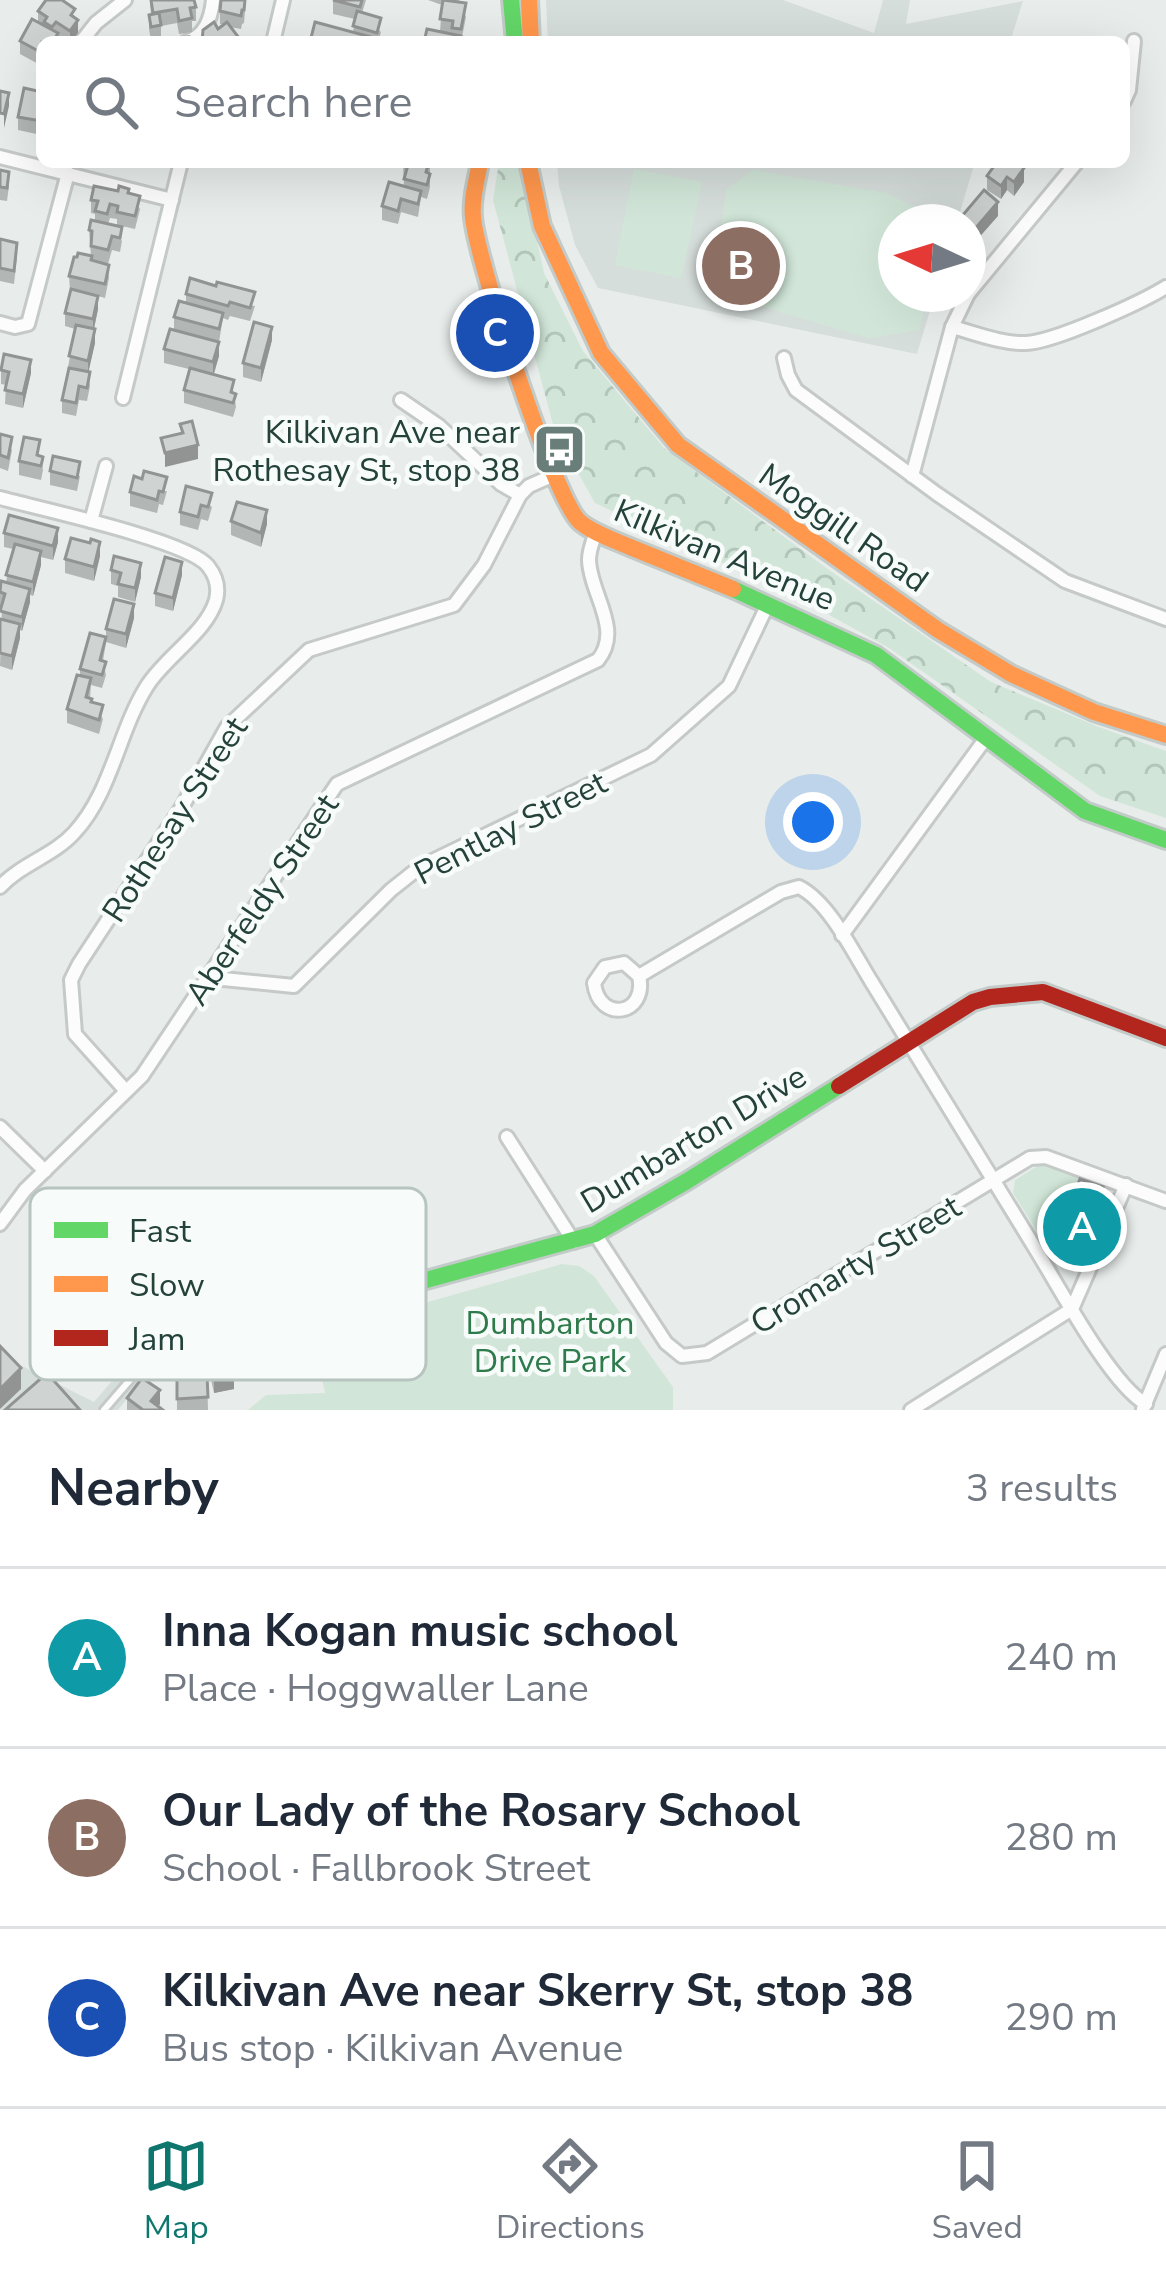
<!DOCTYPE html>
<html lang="en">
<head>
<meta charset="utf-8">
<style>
  body { margin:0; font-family:"Nunito Sans",sans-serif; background:#f6f6f7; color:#1f2937 }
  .compass { position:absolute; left:878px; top:204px; width:108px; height:108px; border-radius:50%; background:#fff; box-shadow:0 12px 48px #0002; rotate:274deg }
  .you { position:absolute; left:813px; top:822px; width:42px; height:42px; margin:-30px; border:9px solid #fff; border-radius:50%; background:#1a73e8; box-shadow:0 0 0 18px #1a73e833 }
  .badge { display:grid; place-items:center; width:78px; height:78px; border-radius:50%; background:#0f766e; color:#fff; font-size:39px; font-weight:700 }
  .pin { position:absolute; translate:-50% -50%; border:6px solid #fff; box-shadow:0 3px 12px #0006 }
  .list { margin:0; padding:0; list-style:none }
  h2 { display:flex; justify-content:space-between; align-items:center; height:156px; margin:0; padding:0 48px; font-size:51px }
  h2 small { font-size:39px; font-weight:400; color:#747a83 }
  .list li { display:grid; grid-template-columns:78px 1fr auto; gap:36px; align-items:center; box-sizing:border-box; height:180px; padding:0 48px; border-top:3px solid #e0e1e3 }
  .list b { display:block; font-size:45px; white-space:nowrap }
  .list p { margin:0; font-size:39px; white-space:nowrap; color:#747a83 }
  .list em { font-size:39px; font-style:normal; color:#747a83 }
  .icon { flex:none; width:66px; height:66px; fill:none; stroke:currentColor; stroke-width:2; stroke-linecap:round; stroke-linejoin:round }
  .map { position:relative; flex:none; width:1166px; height:1410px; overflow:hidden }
  .search { position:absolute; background:#fff; box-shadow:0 12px 48px #0002; left:36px; right:36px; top:36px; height:132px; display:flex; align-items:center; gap:30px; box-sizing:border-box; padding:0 42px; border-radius:18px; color:#747a83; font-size:45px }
  .sheet { height:696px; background:#fff }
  nav { display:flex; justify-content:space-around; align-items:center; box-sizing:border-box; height:168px; border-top:3px solid #e0e1e3; background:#fff; font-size:33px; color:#747a83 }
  nav a { display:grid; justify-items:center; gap:6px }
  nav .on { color:#0f766e }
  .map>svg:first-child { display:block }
  .built { fill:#d6dedb }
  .forest { fill:url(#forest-crowns) }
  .park { fill:#d1e6d8 }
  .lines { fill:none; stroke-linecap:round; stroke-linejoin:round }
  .lane-casing { stroke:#c5cac8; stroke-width:12 }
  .street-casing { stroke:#c5cac8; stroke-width:18 }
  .fast-casing { stroke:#c3cbc8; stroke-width:22 }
  .slow-casing { stroke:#c3cbc8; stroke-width:22 }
  .jam-casing { stroke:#c3cbc8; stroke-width:22 }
  .lane { stroke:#fcfcfc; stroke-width:6 }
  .street { stroke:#fcfcfc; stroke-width:12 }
  .fast { stroke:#63d668; stroke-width:16 }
  .slow { stroke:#ff974d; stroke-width:16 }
  .jam { stroke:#b3261e; stroke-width:16 }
  .wall { fill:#b2b6b5 }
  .shaded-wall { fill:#919493 }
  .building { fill:#cfd4d2; stroke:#919493; stroke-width:3 }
  .labels { text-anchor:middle; stroke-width:9; stroke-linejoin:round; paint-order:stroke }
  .poi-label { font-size:33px; fill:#24423a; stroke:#f7fbf9; text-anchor:end }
  .street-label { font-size:33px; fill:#24423a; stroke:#f7fbf9 }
  .park-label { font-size:33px; fill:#2d7a4b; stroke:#f7fbf9 }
  .key { fill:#f7fbf9; stroke:#b8c4c0; stroke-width:3 }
  .key-label { font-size:33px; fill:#24423a }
</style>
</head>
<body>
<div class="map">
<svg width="1166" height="1410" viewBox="0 0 1166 1410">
  <defs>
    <pattern id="forest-crowns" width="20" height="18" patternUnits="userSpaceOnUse" patternTransform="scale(3)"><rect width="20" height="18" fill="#d1e6d8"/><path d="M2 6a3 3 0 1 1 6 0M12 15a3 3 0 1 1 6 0" fill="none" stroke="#b3c6ba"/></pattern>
  </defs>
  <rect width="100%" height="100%" fill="#e8edeb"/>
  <!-- built -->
  <g class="built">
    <polygon points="546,0 783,0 874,33 883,0 910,0 906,24 1023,1 1010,42 548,42"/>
    <polygon points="557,162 975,162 957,222 896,222 896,294 935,294 917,354 598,288 575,245 559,186"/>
    <polygon points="141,1347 158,1360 118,1410 0,1410 0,1362 20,1365 94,1402"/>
  </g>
  <!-- forest -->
  <polygon class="forest" points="499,162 520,162 544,273 583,351 665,449 825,567 991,682 1099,727 1166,751 1166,818 1100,796 889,648 804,601 595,503 555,432 493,200"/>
  <!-- park -->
  <g class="park">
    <polygon points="634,169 702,182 681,278 615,265"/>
    <polygon points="753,170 886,193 943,220 942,222 896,222 896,294 927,294 919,330 868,338 713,292 726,190"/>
    <polygon points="1041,1164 1085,1179 1059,1242 1053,1233 1040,1236 1013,1193 1015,1180"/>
    <polygon points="562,1264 579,1266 594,1276 673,1387 673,1410 248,1410 266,1395 325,1393 310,1322 382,1315"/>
  </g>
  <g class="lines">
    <defs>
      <polyline id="lane" points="104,1410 161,1344"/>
      <g id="street">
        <polyline points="81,42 96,23 125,0"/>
        <path d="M 186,42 C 205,36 211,19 213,0"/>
        <polyline points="273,42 283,0"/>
        <polyline points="1124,101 1129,90 1134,41"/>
        <polyline points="0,157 172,200"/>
        <polyline points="968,294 1077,162"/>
        <polyline points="0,323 15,327 28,324 68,173"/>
        <path d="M 952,327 C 975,333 1002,344 1026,343 C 1054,342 1140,303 1166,287"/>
        <polyline points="784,358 788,375 796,390 937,494 1065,581 1166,619"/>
        <polyline points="123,398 181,162"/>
        <polyline points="401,400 439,426 501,484 520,495"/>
        <polyline points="912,476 952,327 968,294"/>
        <path d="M 0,498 C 37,508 189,541 208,566 C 216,576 219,588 216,600 C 207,632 165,657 147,686 C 118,732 112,792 74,833 C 53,856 21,864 0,887"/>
        <polyline points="91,521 106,466"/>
        <polyline points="842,935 986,738"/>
        <polyline points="213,971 223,979 294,986 391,890 420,867 651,755 729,686 768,604"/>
        <path d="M 639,976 L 624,963 L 605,967 L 594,983 C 599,1024 648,1015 639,976 L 781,892 L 799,887 C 829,902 853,952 871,981 C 926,1070 981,1159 1035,1248 C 1058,1285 1111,1385 1146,1404"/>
        <polyline points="126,1091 75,1034 71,980 79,964 182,807 227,727 309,650 454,605 484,565 520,495 529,486 554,475"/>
        <polyline points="0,1127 45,1171"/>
        <polyline points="507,1137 574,1242"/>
        <polyline points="324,1214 371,1295"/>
        <path d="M 0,1224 L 25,1190 L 142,1076 L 337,784 L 598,660 C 623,629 590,594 589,560 C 589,550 593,541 596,532"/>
        <polyline points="595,1234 666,1343 682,1356 707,1353 1030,1158 1046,1157 1166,1201"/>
        <polyline points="1143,1409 1166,1354"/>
        <polyline points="911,1410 1072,1309 1126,1185"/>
      </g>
      <g id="fast">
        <polyline points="511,0 515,42"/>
        <polyline points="733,589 876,655 1085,811 1166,840"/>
        <polyline points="163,1341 185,1319 198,1313 371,1295 595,1234 687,1181 839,1086"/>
      </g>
      <g id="slow">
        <polyline points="529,0 531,42"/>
        <path d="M 480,162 C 477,180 471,199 473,217 C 476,258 554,499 580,522 C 593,533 614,540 630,547 C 664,561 698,575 733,589"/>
        <polyline points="528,162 542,226 601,353 678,445 938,630 1011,674 1094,712 1166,735"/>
      </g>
      <polyline id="jam" points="839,1086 973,1002 990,997 1043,992 1166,1038"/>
    </defs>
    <!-- lane casing -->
    <use href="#lane" class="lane-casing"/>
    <!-- street casing -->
    <use href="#street" class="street-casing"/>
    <!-- fast casing -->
    <use href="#fast" class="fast-casing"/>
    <!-- slow casing -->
    <use href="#slow" class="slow-casing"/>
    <!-- jam casing -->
    <use href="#jam" class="jam-casing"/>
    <!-- lane -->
    <use href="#lane" class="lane"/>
    <!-- street -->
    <use href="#street" class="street"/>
    <!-- fast -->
    <use href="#fast" class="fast"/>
    <!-- slow -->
    <use href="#slow" class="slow"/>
    <!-- jam -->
    <use href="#jam" class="jam"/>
  </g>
  <!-- wall -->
  <g class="wall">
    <polygon points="150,0 196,7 196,21 192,21 192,32 179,34 177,23 161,26 161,39 151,40 149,29 149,15 151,15"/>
    <polygon points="246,0 244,23 242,24 241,29 230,27 239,42 218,29 223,25 220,24 220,11"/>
    <polygon points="333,0 366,0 362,13 381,32 378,42 306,42 311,40 315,22 353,32 355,19 333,14"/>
    <polygon points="428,0 459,0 466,17 461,42 440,32 442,5"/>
    <polygon points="38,11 75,18 78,33 72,42 66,42 58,37 58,42 42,42 42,66 20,54 20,41 38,22"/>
    <polygon points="42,92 41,135 18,130 18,117"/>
    <polygon points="403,162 430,162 430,187 427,199 421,197 418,217 401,212 398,224 382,220 382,206 404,186"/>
    <polygon points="997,162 1024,182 1014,196 1007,190 1001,199 987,190 987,176"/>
    <polygon points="0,170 9,186 7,201 0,200"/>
    <polygon points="129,193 140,209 135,229 117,225 117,219 110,218 108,224 122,241 120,252 112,250 108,264 109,278 105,298 98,296 98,309 94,329 95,343 88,372 90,386 87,401 79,400 76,416 62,413 62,400 75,329 65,326 65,313 70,290 69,276 91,256 89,230 95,221 95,214 91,213 91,200"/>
    <polygon points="0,239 17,257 14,284 0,281"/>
    <polygon points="186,294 255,306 250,321 230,316 228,320 223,318 219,342 219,356 214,374 234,393 236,407 233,417 184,403 184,390 189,369 164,363 164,349 174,330 174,317 186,303"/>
    <polygon points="272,340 261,382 243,377 243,363"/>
    <polygon points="1,370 31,373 23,408 5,404 6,385 1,384"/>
    <polygon points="0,434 12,450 8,471 0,468"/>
    <polygon points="40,456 43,470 41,480 19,475 19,461"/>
    <polygon points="50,471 80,476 77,491 50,485"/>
    <polygon points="186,486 212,507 208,521 201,519 198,530 180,525 180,512"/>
    <polygon points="167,491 163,505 159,504 157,513 130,506 130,492"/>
    <polygon points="231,521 267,524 261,547 231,535"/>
    <polygon points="4,533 58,542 53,560 41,557 41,565 33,596 30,595 30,602 22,631 20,630 20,638 12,670 0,666 2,606 0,606 0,585 6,582 13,549 4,547"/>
    <polygon points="90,543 100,556 94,581 65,573 65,559"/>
    <polygon points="111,570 141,577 135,602 118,597 118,586 111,584"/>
    <polygon points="182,575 173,611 155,606 155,593"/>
    <polygon points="134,618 126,648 106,642 103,661 106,675 102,688 91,685 90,698 103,719 99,734 67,723 67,709 80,676 80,669 106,637 106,629"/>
    <polygon points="1103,1208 1082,1263 1077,1263 1068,1248 1061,1245 1061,1225"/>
    <polygon points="203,1325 226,1333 243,1359 243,1379 234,1381 234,1389 214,1393 203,1345"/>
    <polygon points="242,1331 263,1341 274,1368 260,1379 246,1362 242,1345"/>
    <polygon points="177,1370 191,1376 207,1375 208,1410 177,1410"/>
    <polygon points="127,1398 160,1404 158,1406 163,1410 127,1410"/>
  </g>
  <!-- shaded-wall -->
  <g class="shaded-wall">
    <polygon points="78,20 78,33 70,42 70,31"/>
    <polygon points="9,93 9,106 4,128 4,114"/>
    <polygon points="1024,168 1024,182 1014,196 1014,182"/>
    <polygon points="1007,177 1007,190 1001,199 1001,186"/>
    <polygon points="998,202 998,216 968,250 968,237"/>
    <polygon points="98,296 98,309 93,333 93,319"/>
    <polygon points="272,327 272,340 261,382 261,368"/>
    <polygon points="95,329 95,343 88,374 88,361"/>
    <polygon points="219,342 219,356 213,376 213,362"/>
    <polygon points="31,360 31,373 23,408 23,394"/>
    <polygon points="198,445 198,459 165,467 165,453"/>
    <polygon points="267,510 267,524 261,547 261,533"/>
    <polygon points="58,528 58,542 53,560 53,546"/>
    <polygon points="100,542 100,556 94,581 94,567"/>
    <polygon points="41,551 41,565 33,596 33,582"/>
    <polygon points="182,562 182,575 173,611 173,598"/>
    <polygon points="141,563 141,577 135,602 135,588"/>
    <polygon points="30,589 30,602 22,631 22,617"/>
    <polygon points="134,604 134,618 126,648 126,634"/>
    <polygon points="20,624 20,638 12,670 12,656"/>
    <polygon points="1103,1187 1103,1208 1082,1263 1082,1243"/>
    <polygon points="274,1354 274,1368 260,1379 260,1365"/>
    <polygon points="312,1359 312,1366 294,1370 294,1363"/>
    <polygon points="21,1368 21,1389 0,1409 0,1389"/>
    <polygon points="234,1369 234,1389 214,1393 214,1373"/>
    <polygon points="160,1390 160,1404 155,1410 151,1401"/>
  </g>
  <!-- building -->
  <g class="building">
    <polygon points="46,0 62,0 75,9 71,15 78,20 70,31 56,22 52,27 44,22 47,17 38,11"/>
    <polygon points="151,0 194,0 196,7 190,8 192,18 179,21 177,9 153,13"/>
    <polygon points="221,0 245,0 244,10 242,10 241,16 220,11"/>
    <polygon points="333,0 362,0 360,7"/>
    <polygon points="443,0 466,3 461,29 452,28 453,21 440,19"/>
    <polygon points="357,11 381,18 377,33 353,26"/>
    <polygon points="159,13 161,25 151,27 149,15"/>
    <polygon points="32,19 58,33 53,42 42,42 42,53 20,41"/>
    <polygon points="214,22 218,29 227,22 239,38 234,42 202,42 203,30"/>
    <polygon points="315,22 371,37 370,42 326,42 311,38"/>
    <polygon points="427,29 461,36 460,42 424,42"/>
    <polygon points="189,37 189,41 194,40 195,42 167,42 168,39"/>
    <polygon points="24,88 42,92 41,121 18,117"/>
    <polygon points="0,91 9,93 4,114 0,113"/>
    <polygon points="403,162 429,162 426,172 430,174 427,185 404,179 408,165 403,164"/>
    <polygon points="997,162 1015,162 1024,168 1014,182 1007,177 1001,186 987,176"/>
    <polygon points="0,170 9,172 7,188 0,187"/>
    <polygon points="389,182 421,191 418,204 401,199 398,211 382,206"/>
    <polygon points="94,186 118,191 119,186 129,189 128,193 140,196 135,216 117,212 118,206 110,204 107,214 95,211 98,201 91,200"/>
    <polygon points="984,190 998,202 968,237 968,222 957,222"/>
    <polygon points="91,220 122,227 120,238 112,236 108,250 91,246 92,231 89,230"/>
    <polygon points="0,239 17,243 14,271 0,268"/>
    <polygon points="78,253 92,256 91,260 109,265 105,284 69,276 74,257 77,257"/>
    <polygon points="190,278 216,286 217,282 255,292 250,308 230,302 228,306 186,294"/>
    <polygon points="71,289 98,296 93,319 65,313"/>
    <polygon points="179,301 223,313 219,329 174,317"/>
    <polygon points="254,322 272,327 261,368 243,363"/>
    <polygon points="76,325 95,329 88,361 69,356"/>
    <polygon points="170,329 219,342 213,362 164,349"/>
    <polygon points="4,354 31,360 23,394 5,390 9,372 1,370"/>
    <polygon points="69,368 90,372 87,388 79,386 76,403 62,400"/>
    <polygon points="190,368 234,380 231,392 236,394 233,403 184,390"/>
    <polygon points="192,421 198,445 165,453 161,438 183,433 180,424"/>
    <polygon points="0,434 12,437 8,458 0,455"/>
    <polygon points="24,437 40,440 37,455 43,457 41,466 19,461"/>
    <polygon points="53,456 80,462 77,478 50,471"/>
    <polygon points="144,471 167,477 163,492 159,491 157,500 130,492 134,476 142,479"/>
    <polygon points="186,486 212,493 208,507 201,505 198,517 180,512"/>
    <polygon points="237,502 267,510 261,533 231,521"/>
    <polygon points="9,515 58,528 53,546 4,533"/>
    <polygon points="71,538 90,543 91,539 100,542 94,567 65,559"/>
    <polygon points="15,544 41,551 33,582 6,575"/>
    <polygon points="114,556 141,563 135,588 118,584 121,573 111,570"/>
    <polygon points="165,557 182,562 173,598 155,593"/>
    <polygon points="1,581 30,589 22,617 0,611 5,594 0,592"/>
    <polygon points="114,599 134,604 126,634 106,629"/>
    <polygon points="0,619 20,624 12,656 0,653"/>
    <polygon points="90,633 106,637 100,660 106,662 102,675 80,669"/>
    <polygon points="77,675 91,678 86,697 92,699 91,702 103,705 99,720 67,709"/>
    <polygon points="1080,1179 1103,1187 1082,1243 1077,1243 1068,1228 1061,1225"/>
    <polygon points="0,1346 21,1368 0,1389"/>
    <polygon points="191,1369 191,1376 207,1375 208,1397 177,1399 177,1370"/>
    <polygon points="47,1373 80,1410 5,1410"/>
    <polygon points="142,1378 160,1390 151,1401 163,1410 143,1410 127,1398"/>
  </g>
  <!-- icons -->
  <defs>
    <symbol id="bus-square" viewBox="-11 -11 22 22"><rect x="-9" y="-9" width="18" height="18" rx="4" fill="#697e78" stroke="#f7fbf9"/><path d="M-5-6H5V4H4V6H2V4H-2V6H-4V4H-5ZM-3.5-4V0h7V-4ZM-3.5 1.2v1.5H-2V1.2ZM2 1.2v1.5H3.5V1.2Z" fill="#fff"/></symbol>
  </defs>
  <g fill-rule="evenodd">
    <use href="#bus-square" x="530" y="420" width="59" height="59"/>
  </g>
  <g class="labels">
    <!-- poi labels -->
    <g class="poi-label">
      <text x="520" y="443">Kilkivan Ave near<tspan x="520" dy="38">Rothesay St, stop 38</tspan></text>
    </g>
    <!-- street labels -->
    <g class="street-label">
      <text transform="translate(844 527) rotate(35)" y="12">Moggill Road</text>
      <text transform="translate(725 554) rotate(23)" y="12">Kilkivan Avenue</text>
      <text transform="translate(174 819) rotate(-57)" y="12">Rothesay Street</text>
      <text transform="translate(510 827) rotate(-27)" y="12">Pentlay Street</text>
      <text transform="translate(261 899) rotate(-56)" y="12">Aberfeldy Street</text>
      <text transform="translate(693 1138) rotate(-31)" y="12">Dumbarton Drive</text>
      <text transform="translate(855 1264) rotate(-31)" y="12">Cromarty Street</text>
    </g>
    <!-- park labels -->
    <g class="park-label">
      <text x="550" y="1334">Dumbarton<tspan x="550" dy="38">Drive Park</tspan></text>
    </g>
  </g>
  <!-- legend -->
  <rect x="30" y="1188" width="396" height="192" rx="18" class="key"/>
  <rect x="54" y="1222" width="54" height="16" fill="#63d668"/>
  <rect x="54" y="1276" width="54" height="16" fill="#ff974d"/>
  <rect x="54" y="1330" width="54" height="16" fill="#b3261e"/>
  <g class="key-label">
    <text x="129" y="1242">Fast</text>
    <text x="129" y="1296">Slow</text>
    <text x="129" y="1350">Jam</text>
  </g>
</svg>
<svg class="compass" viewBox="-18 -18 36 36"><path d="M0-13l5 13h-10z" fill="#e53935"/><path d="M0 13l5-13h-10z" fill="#747a83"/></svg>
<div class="you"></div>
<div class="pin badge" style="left:1082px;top:1227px;background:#0f9aa8">A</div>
<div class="pin badge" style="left:741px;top:266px;background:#8d6e63">B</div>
<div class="pin badge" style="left:495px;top:333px;background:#1a4fb4">C</div>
<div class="search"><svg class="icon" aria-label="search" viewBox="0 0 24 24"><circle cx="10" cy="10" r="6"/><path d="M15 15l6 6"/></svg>Search here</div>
</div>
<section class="sheet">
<h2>Nearby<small>3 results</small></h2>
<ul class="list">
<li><span class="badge" style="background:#0f9aa8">A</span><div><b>Inna Kogan music school</b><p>Place · Hoggwaller Lane</p></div><em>240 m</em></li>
<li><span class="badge" style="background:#8d6e63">B</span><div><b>Our Lady of the Rosary School</b><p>School · Fallbrook Street</p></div><em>280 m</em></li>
<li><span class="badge" style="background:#1a4fb4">C</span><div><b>Kilkivan Ave near Skerry St, stop 38</b><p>Bus stop · Kilkivan Avenue</p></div><em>290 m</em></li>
</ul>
</section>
<nav>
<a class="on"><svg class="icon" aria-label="map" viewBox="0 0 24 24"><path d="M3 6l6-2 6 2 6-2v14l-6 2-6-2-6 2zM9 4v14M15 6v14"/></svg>Map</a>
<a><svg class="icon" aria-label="directions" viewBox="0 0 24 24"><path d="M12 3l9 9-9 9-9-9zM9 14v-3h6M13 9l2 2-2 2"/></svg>Directions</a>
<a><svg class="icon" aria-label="saved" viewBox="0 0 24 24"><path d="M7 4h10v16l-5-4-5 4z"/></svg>Saved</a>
</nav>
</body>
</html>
